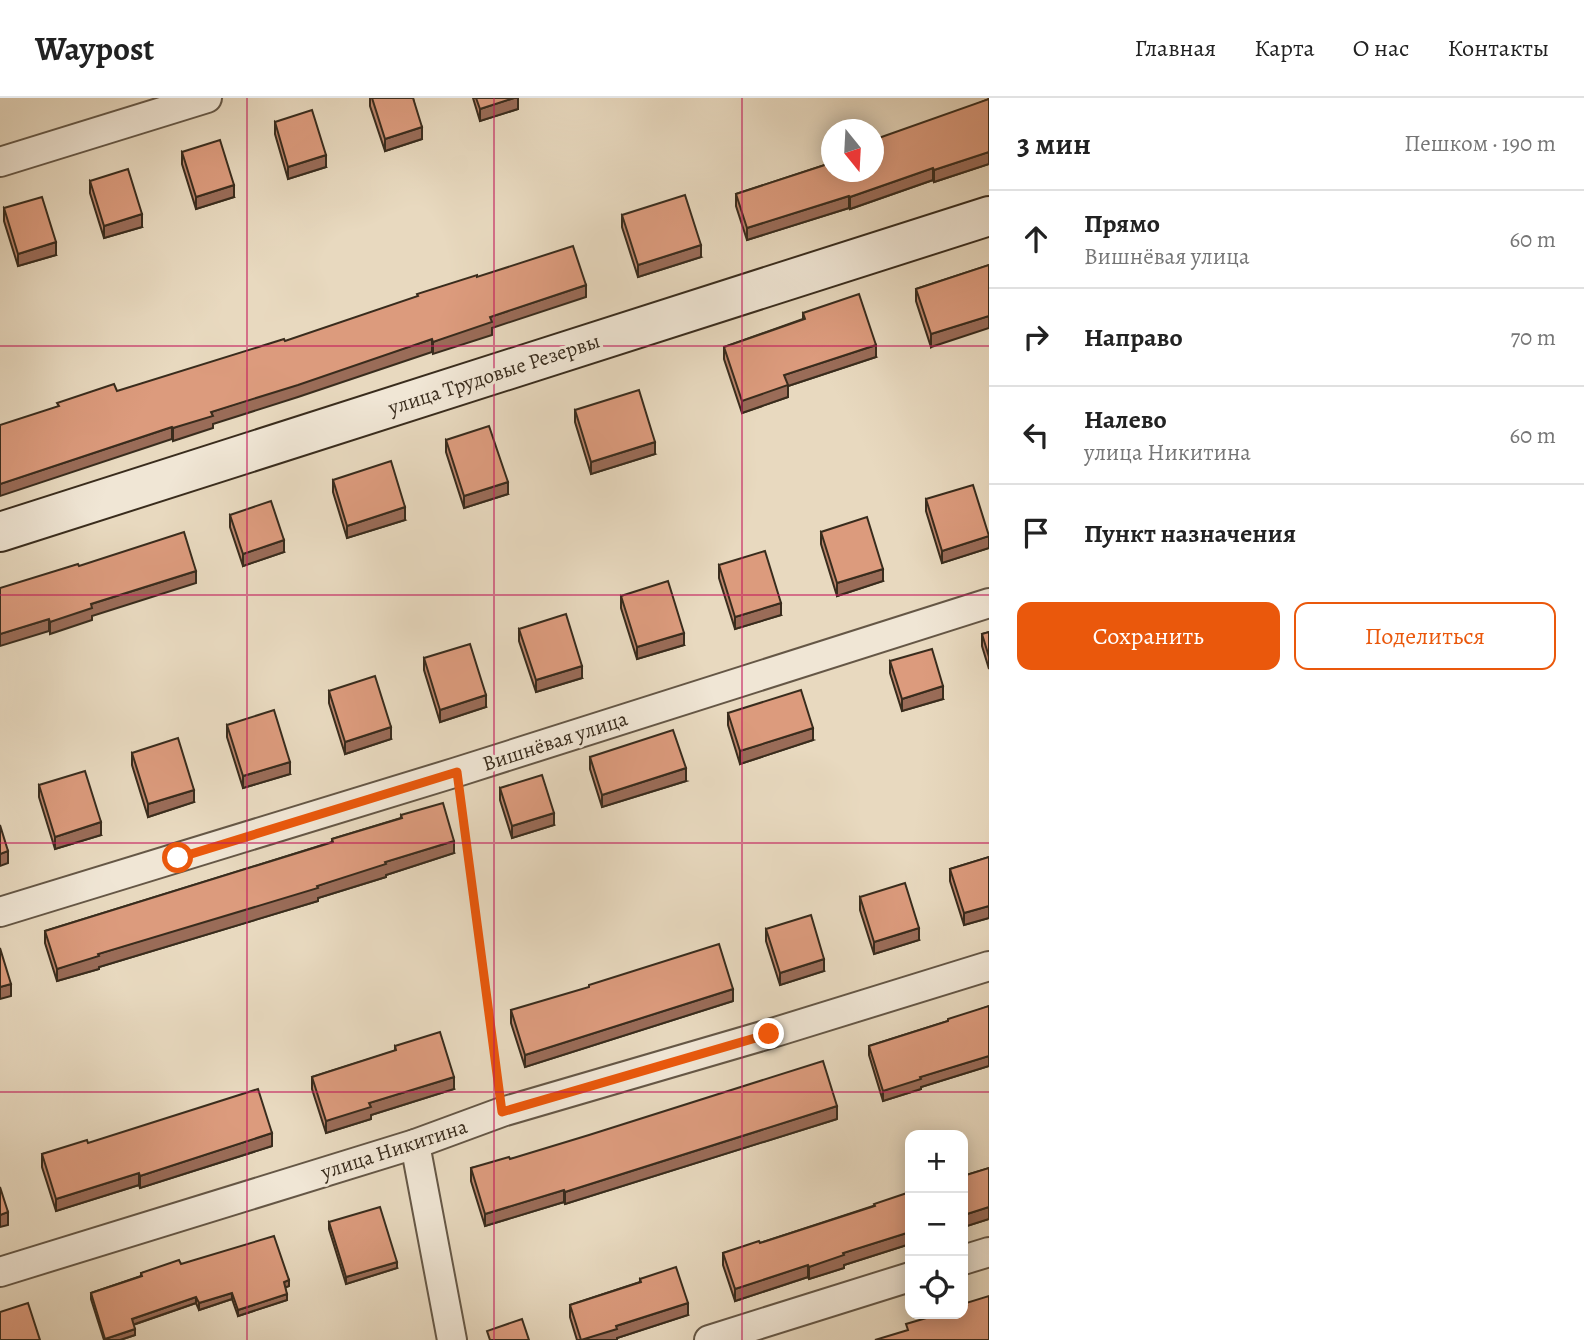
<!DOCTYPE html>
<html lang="ru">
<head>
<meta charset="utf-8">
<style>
  body { margin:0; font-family:Alegreya,serif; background:#f6f6f6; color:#222 }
  .controls { position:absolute; right:21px; bottom:21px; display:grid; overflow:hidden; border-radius:14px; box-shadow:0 4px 18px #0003 }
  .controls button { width:63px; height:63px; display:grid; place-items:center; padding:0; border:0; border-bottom:2px solid #e0e0e0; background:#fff; color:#222; font:35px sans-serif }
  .compass { position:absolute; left:821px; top:21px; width:63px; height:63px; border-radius:50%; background:#fff; box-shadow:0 4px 18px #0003; rotate:162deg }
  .stop { position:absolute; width:21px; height:21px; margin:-16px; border:5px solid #ea580c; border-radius:50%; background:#fff }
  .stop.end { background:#ea580c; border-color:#fff; box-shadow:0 2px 7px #0008 }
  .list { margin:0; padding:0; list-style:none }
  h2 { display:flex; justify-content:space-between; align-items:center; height:91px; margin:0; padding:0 28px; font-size:30px }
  h2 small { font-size:23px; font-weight:400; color:#767676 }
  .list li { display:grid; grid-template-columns:46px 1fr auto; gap:21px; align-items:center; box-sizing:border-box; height:98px; padding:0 28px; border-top:2px solid #e0e0e0 }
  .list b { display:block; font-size:26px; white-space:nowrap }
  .list p { margin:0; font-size:23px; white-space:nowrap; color:#767676 }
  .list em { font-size:23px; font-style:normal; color:#767676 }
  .actions { display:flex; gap:14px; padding:21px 28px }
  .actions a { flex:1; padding:16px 0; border:2px solid #ea580c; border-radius:14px; text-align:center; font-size:24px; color:#ea580c }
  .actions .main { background:#ea580c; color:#fff }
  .icon { flex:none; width:38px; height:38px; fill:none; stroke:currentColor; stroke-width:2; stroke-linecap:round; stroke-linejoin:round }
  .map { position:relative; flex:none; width:989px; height:1242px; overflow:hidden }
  header { display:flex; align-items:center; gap:42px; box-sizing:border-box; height:98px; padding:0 35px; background:#fff; border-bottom:2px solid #e0e0e0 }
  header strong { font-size:33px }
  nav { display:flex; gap:38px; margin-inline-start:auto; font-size:24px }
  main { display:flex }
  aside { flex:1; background:#fff }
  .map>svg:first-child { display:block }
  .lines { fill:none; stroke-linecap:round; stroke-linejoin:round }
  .minor-casing { stroke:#655746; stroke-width:32 }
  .secondary-casing { stroke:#392c1d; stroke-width:42 }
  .path { stroke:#392c1d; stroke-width:4.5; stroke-dasharray:2 3.5; stroke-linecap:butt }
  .minor { stroke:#f0e6d5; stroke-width:28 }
  .secondary { stroke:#f0e6d5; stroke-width:38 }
  .wall { fill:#bd856c; stroke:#392c1d; stroke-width:2 }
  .shaded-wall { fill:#9a6c58; stroke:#392c1d; stroke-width:2 }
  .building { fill:#dc9b7d; stroke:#392c1d; stroke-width:2 }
  .route { stroke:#ea580c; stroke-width:9 }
  .grid { fill:none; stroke:#c2185b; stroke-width:2; stroke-opacity:0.55 }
  .labels { text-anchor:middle; stroke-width:6; stroke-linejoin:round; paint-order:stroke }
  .street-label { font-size:21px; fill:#392c1d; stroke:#f0e6d5 }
</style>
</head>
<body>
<header>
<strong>Waypost</strong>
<nav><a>Главная</a><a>Карта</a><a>О нас</a><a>Контакты</a></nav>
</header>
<main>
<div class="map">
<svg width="989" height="1242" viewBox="0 0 989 1242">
  <rect width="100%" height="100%" fill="#e8d9bf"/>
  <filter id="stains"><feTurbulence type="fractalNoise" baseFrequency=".00286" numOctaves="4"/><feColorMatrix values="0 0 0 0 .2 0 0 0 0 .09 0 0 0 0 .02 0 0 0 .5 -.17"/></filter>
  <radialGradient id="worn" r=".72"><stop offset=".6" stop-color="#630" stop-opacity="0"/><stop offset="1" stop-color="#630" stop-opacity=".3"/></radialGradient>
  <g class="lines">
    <defs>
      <g id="minor">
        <polyline points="0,64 207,0"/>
        <polyline points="0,814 457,674 989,505"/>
        <polyline points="415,1046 452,1242"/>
        <polyline points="963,1162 989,1154"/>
        <polyline points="0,1174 415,1046 502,1014 769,936 989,868"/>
        <polyline points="709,1242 910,1179"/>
      </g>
      <polyline id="secondary" points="0,434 989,118"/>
    </defs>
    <!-- minor casing -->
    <use href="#minor" class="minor-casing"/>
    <!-- secondary casing -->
    <use href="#secondary" class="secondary-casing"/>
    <!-- path -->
    <polyline class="path" points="460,703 498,986"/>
    <!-- minor -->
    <use href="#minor" class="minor"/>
    <!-- secondary -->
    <use href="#secondary" class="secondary"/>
  </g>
  <!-- wall -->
  <g class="wall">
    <polygon points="370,0 413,0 422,41 385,53 370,8"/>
    <polygon points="473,0 518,0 518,11 480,23"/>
    <polygon points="989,1 989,66 934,84 933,82 850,111 849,110 747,142 736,108 736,96 831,65"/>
    <polygon points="275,24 326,69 288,81 275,36"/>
    <polygon points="182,54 234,99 196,111 182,66"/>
    <polygon points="90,83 142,129 104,140 90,95"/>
    <polygon points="4,110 56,157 18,168 4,123"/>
    <polygon points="622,117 701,159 638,179 622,129"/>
    <polygon points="989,167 931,249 916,203 916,191"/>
    <polygon points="803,215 876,259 788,288 788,299 742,315 724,261 724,249 803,221"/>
    <polygon points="575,312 655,356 591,376 575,324"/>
    <polygon points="446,342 508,396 464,410 446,354"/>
    <polygon points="333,382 405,422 347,440 333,394"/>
    <polygon points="926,401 989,438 989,450 942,465 926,413"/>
    <polygon points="230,417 284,454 243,468 230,429"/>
    <polygon points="821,434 883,483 837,498 821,446"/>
    <polygon points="719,467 781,517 735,531 719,480"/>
    <polygon points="621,498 684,547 637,561 621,510"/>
    <polygon points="519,531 582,580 536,594 519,543"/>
    <polygon points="989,534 989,571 982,548 982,536"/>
    <polygon points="424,560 486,609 440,624 424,572"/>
    <polygon points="890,563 943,601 902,613 890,575"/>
    <polygon points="329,593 391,641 345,656 329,605"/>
    <polygon points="728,615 813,642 740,666 728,627"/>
    <polygon points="227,627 290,676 243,690 227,639"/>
    <polygon points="132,655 194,704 148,719 132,667"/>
    <polygon points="590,659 686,683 602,709 590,671"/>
    <polygon points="39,687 101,737 55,751 39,699"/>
    <polygon points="500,690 554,727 512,740 500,702"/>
    <polygon points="401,717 454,755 386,777 386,779 318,800 318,803 99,869 99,871 57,883 45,845 45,833 332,744 332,741 401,720"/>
    <polygon points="989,759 989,820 964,827 950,783 950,771"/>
    <polygon points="860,799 919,842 874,856 860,812"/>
    <polygon points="766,831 824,873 780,887 766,843"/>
    <polygon points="733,903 525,969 511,925 511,912"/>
    <polygon points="989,908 989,968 921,989 921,991 883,1003 869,957 869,948 948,923"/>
    <polygon points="395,948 454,991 371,1017 371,1021 326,1035 312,991 312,979 395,953"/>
    <polygon points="837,1021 565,1106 564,1104 485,1128 471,1083 471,1070 510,1061"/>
    <polygon points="88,1045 272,1048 140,1090 139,1087 56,1113 42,1069 42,1056"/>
    <polygon points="989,1070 989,1121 967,1128 963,1114 963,1078"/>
    <polygon points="910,1096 910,1146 844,1167 844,1170 809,1181 808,1179 735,1203 723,1167 723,1155 760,1145"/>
    <polygon points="329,1124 397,1170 346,1186 329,1131"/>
    <polygon points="181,1166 289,1188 285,1189 287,1202 238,1218 232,1201 199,1212 196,1205 133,1227 135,1237 120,1242 104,1242 91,1201 91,1195 141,1178 141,1175"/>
    <polygon points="640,1181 688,1217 617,1240 617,1242 577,1242 570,1219 570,1207 640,1184"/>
  </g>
  <!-- shaded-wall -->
  <g class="shaded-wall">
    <polygon points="514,0 518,0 518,11 480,23 480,11"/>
    <polygon points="422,29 422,41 385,53 385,41"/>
    <polygon points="989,54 989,66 934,84 934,72"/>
    <polygon points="326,57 326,69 288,81 288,69"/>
    <polygon points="933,70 933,82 850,111 850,99"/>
    <polygon points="234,87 234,99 196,111 196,99"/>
    <polygon points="849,98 849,110 747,142 747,130"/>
    <polygon points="142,116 142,129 104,140 104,128"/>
    <polygon points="56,144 56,157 18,168 18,156"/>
    <polygon points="701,147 701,159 638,179 638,167"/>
    <polygon points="586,187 586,199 492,230 492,237 433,256 433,244 490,219"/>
    <polygon points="989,218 989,230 931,249 931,236"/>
    <polygon points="432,241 432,254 298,299 213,326 213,330 173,343 173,330 211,314"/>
    <polygon points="876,247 876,259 788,288 788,299 742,315 742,303 784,277"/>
    <polygon points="172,329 172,341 0,398 0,386"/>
    <polygon points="655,344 655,356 591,376 591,364"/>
    <polygon points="508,384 508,396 464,410 464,398"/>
    <polygon points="405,409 405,422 347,440 347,428"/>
    <polygon points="989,438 989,450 942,465 942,453"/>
    <polygon points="284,442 284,454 243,468 243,456"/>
    <polygon points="883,471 883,483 837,498 837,485"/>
    <polygon points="196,473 196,485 92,518 92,522 50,536 50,524 91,506"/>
    <polygon points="781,505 781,517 735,531 735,519"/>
    <polygon points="49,521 49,533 0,548 0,536"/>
    <polygon points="684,535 684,547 637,561 637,549"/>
    <polygon points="582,568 582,580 536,594 536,582"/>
    <polygon points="943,588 943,601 902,613 902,601"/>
    <polygon points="486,597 486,609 440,624 440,612"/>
    <polygon points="391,629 391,641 345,656 345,644"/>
    <polygon points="813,630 813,642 740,666 740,653"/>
    <polygon points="290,664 290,676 243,690 243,678"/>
    <polygon points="686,670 686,683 602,709 602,697"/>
    <polygon points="194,692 194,704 148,719 148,706"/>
    <polygon points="554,715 554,727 512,740 512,728"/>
    <polygon points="101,724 101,737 55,751 55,739"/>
    <polygon points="454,743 454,755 386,777 386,779 318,800 318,803 99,869 99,871 57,883 57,871 98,856 317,788 385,764"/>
    <polygon points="8,753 8,765 0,768 0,756"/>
    <polygon points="989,808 989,820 964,827 964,815"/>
    <polygon points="919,830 919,842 874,856 874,844"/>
    <polygon points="824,861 824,873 780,887 780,875"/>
    <polygon points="11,886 11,898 0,901 0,889"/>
    <polygon points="733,891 733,903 525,969 525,957"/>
    <polygon points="989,958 989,968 921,989 921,991 883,1003 883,993 920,979"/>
    <polygon points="454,979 454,991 371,1017 371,1021 326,1035 326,1023 369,1005"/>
    <polygon points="837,1008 837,1021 565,1106 565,1094"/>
    <polygon points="272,1035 272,1048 140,1090 140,1078"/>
    <polygon points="139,1075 139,1087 56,1113 56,1101"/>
    <polygon points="564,1092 564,1104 485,1128 485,1116"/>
    <polygon points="989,1109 989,1121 967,1128 967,1116"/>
    <polygon points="8,1114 8,1127 0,1129 0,1117"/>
    <polygon points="910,1134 910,1146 844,1167 844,1170 809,1181 809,1169 843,1155"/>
    <polygon points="397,1164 397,1170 346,1186 346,1179"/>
    <polygon points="808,1167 808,1179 735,1203 735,1191"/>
    <polygon points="289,1182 289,1188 284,1190 284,1184"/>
    <polygon points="232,1195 232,1201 199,1212 199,1205"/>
    <polygon points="287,1196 287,1202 238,1218 238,1212"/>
    <polygon points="196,1199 196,1205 132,1227 132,1221"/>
    <polygon points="688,1205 688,1217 617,1240 617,1242 583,1242 616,1228"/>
    <polygon points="135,1231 135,1237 120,1242 105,1242 105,1241"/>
  </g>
  <!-- building -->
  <g class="building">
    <polygon points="372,0 413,0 422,29 385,41"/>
    <polygon points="476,0 514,0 480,11"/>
    <polygon points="989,1 989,54 934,72 933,70 850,99 849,98 747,130 736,96 831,65 831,74 873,74 873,42"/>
    <polygon points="312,12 326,57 288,69 275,24"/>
    <polygon points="220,42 234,87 196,99 182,54"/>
    <polygon points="128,71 142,116 104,128 90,83"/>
    <polygon points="685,97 701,147 638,167 622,117"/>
    <polygon points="42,99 56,144 18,156 4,110"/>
    <polygon points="573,148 586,187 490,219 492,224 433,244 432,241 298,287 211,314 213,318 173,330 172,329 0,386 0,327 59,308 57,305 114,286 117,293 284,241 285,243 418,198 417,196 477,177 477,179"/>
    <polygon points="989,167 989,218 931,236 916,191"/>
    <polygon points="859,196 876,247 784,277 788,287 742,303 724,249 805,221 803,215"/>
    <polygon points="639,292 655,344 591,364 575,312"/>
    <polygon points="489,328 508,384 464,398 446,342"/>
    <polygon points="391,363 405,409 347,428 333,382"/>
    <polygon points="973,387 989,438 942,453 926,401"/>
    <polygon points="271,403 284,442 243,456 230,417"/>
    <polygon points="867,419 883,471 837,485 821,434"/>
    <polygon points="184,434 196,473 91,506 92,510 50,524 49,521 0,536 0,490 78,466 79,468"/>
    <polygon points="765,453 781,505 735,519 719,467"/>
    <polygon points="668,483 684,535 637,549 621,498"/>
    <polygon points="566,516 582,568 536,582 519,531"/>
    <polygon points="989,534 989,559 982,536"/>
    <polygon points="470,546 486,597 440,612 424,560"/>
    <polygon points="932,551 943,588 902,601 890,563"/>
    <polygon points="375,578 391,629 345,644 329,593"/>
    <polygon points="801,592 813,630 740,653 728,615"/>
    <polygon points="274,612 290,664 243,678 227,627"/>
    <polygon points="673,632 686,670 602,697 590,659"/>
    <polygon points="178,640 194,692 148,706 132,655"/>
    <polygon points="85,673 101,724 55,739 39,687"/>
    <polygon points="542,677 554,715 512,728 500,690"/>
    <polygon points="443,705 454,743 385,764 386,766 317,788 318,790 98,856 99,858 57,871 45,833 333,744 332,741 402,720 401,717"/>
    <polygon points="0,727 8,753 0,756"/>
    <polygon points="989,759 989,808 964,815 950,771"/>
    <polygon points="905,785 919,830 874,844 860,799"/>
    <polygon points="811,817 824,861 780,875 766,831"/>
    <polygon points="719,846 733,891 525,957 511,912 589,889 589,887"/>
    <polygon points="0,850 11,886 0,889"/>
    <polygon points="989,908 989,958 920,979 921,981 883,993 869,948 948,923 948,921"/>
    <polygon points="440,934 454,979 369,1005 371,1009 326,1023 312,979 396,952 395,948"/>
    <polygon points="823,963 837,1008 565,1094 564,1092 485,1116 471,1070 509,1059 510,1061 589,1037"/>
    <polygon points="258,991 272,1035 140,1078 139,1075 56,1101 42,1056 87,1042 88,1045"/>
    <polygon points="989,1070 989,1109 967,1116 963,1102 963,1078"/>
    <polygon points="0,1089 8,1114 0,1117"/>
    <polygon points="910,1094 910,1134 843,1155 844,1157 809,1169 808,1167 735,1191 723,1155 759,1143 760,1145 875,1108 874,1106"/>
    <polygon points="380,1109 397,1164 346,1179 329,1124"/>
    <polygon points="274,1138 289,1182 284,1184 287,1196 238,1212 232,1195 199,1205 196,1199 132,1221 135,1231 105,1241 91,1195 142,1178 141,1175 179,1162 181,1166"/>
    <polygon points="676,1169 688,1205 616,1228 617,1231 581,1242 570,1207 641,1184 640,1181"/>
    <polygon points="989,1198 989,1242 875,1242 908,1232 906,1226 940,1216 963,1216 963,1209 967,1207 966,1205"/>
    <polygon points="28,1205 40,1242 0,1242 0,1214"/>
    <polygon points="522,1221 529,1242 490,1242 487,1233"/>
  </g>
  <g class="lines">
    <!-- route -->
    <polyline class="route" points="178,760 457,674 502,1014 769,936"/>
  </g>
  <!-- grid -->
  <path class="grid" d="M 247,0 L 247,1242M 494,0 L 494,1242M 742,0 L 742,1242M 0,248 L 989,248M 0,497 L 989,497M 0,745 L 989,745M 0,994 L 989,994"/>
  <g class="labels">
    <!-- street labels -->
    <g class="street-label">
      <text transform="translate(494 276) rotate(-18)" y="7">улица Трудовые Резервы</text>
      <text transform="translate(555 643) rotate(-18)" y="7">Вишнёвая улица</text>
      <text transform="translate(394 1051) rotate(-18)" y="7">улица Никитина</text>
    </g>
  </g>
  <rect width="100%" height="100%" filter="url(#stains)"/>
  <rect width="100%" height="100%" fill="url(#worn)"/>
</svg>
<div class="controls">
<button>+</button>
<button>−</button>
<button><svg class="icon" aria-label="locate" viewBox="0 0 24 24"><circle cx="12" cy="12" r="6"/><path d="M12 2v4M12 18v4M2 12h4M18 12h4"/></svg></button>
</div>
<svg class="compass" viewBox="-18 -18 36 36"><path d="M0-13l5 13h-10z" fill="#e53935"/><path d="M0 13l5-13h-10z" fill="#767676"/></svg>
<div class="stop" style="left:178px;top:760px"></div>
<div class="stop end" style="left:769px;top:936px"></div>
</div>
<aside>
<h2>3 мин<small>Пешком · 190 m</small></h2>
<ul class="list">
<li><svg class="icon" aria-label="ahead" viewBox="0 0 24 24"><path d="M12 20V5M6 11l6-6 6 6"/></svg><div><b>Прямо</b><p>Вишнёвая улица</p></div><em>60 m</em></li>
<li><svg class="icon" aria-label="right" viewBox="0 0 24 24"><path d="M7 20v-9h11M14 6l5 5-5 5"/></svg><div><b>Направо</b></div><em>70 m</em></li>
<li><svg class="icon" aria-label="left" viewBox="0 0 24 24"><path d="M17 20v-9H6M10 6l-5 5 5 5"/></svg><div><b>Налево</b><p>улица Никитина</p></div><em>60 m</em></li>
<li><svg class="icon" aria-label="arrive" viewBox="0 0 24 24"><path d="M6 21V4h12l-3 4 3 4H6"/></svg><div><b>Пункт назначения</b></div></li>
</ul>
<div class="actions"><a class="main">Сохранить</a><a>Поделиться</a></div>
</aside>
</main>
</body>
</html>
